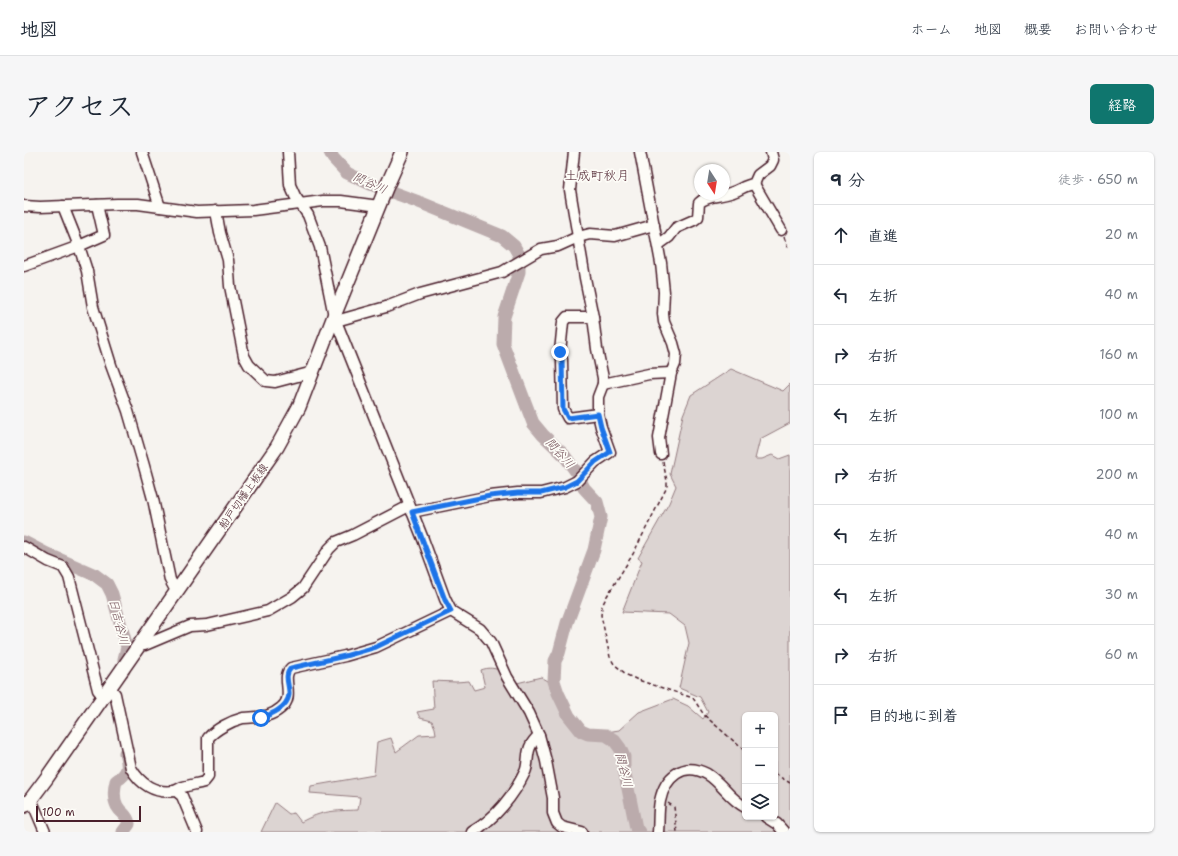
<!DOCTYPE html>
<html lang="ja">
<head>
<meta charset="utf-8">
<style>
  body { margin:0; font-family:"Shantell Sans","Klee One",sans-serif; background:#f6f6f7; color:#1f2937 }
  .controls { position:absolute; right:12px; bottom:12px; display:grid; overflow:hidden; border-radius:6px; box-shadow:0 1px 3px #0004 }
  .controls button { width:36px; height:36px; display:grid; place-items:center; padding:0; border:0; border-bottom:1px solid #e0e1e3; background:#fff; color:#1f2937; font:20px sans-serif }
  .compass { position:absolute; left:670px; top:12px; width:36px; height:36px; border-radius:50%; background:#fff; box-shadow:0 1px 3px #0004; rotate:168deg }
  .scale { position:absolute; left:12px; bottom:10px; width:105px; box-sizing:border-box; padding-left:4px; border:2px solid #4a1f2b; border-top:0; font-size:11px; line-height:14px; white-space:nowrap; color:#4a1f2b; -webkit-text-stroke:3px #fdfcf7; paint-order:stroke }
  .stop { position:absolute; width:12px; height:12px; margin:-9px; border:3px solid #1a73e8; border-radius:50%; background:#fff }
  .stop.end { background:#1a73e8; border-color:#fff; box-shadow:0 1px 4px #0008 }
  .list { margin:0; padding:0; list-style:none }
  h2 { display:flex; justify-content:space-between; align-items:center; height:52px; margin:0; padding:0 16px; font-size:17px }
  h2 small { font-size:13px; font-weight:400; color:#747a83 }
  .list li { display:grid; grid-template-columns:26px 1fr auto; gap:12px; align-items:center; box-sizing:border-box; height:60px; padding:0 16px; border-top:1px solid #e0e1e3 }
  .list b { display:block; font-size:15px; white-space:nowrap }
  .list em { font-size:13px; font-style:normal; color:#747a83 }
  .icon { flex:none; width:22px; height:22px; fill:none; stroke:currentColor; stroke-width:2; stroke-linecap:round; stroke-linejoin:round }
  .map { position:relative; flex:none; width:766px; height:680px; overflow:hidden; border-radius:6px }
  header { display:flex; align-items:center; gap:24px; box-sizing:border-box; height:56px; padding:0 20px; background:#fff; border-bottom:1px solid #e0e1e3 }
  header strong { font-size:19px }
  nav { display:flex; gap:22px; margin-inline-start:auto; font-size:14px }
  .intro { display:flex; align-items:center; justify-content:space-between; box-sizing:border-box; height:96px; padding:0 24px }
  h1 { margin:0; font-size:28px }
  .button { padding:10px 18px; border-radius:6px; background:#0f766e; color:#fff; font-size:14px; font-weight:700 }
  main { display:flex; gap:24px; padding:0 24px }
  aside { flex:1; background:#fff; border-radius:6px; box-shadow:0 1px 3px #0004 }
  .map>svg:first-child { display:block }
  .green { fill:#dcd4d2; stroke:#937a7e; fill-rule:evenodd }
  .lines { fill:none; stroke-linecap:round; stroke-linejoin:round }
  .river { stroke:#bbabac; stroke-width:13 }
  .minor-casing { stroke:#4a1f2b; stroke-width:13 }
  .major-casing { stroke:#4a1f2b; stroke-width:16 }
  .path { stroke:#4a1f2b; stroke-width:1.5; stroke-dasharray:4 3; stroke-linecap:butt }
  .minor { stroke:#fdfcf7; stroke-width:10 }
  .major { stroke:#fdfcf7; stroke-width:13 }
  .route { stroke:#1a73e8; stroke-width:5 }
  .labels { text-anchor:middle; stroke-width:3.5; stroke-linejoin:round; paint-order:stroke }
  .street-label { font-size:11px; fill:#4a1f2b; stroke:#fdfcf7 }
  .water-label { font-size:12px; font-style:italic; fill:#725058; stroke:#fdfcf7 }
  .quarter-label { font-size:13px; fill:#4a1f2b; stroke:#fdfcf7 }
</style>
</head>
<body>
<header>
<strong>地図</strong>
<nav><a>ホーム</a><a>地図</a><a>概要</a><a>お問い合わせ</a></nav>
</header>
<div class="intro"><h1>アクセス</h1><a class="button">経路</a></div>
<main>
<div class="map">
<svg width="766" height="680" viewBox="0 0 766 680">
  <rect width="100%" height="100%" fill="#f6f3ef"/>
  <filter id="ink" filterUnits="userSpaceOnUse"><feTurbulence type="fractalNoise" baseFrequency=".025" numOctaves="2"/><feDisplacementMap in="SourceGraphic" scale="8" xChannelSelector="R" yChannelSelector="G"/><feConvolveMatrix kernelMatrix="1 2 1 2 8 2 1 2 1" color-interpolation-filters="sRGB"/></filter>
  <g filter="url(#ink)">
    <!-- green -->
    <path class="green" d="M 707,217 L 759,239 L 766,232 L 766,271 L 736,287 L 731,307 L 738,307 L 748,303 L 755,307 L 766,303 L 766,680 L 237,680 L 251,651 L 265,662 L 270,661 L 277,670 C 299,658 310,659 334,658 L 336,645 L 286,641 L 287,634 L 350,623 L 353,590 L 367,586 L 372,600 L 395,583 L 412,582 L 411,576 L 408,569 L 396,566 L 393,560 L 410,557 L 408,529 L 432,530 L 445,529 L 450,538 L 461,535 L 457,518 C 473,512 481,522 493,531 L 517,525 L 526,530 L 539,562 L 565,577 L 583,580 L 595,578 L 615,560 L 649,547 L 664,554 L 679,567 L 684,560 L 676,545 L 655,536 L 665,491 L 661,474 L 645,462 L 598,460 L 618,409 L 614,406 L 645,351 L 652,334 L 646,322 L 659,263 L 667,243 ZM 721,563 L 751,563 L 751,665 L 721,665 Z"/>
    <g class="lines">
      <!-- river -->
      <g class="river">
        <polyline points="306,0 309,6 323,21 346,32 395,50 478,84 490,94 495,103 495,120 480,165 479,192 509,271 519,283 540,303 553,321 560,336 573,350 577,365 570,398 543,471 535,501 531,509 530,529 534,541 545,564 557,579 564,582 582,583 590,588 596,596 600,605 600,617 612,676 615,680"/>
        <polyline points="0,390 23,402 71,423 83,432 88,442 103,495 100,507 100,519"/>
        <path d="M 99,680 L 105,672 C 103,661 98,663 93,654 C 89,646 90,637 92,629 C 105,621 105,615 101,601"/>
      </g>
      <defs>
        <g id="minor">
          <polyline points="118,0 136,55"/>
          <polyline points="264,0 266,33 271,44 284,63 296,95 310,164 399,387 421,447 427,459 456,477 467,490 483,525 505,561 515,583 522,609 529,646 529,661 533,671 538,675 558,680"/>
          <polyline points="616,0 637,111 640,140 639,162 640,170 649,191 652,202 651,212 647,221 637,275 635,286 637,302"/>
          <polyline points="730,32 757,78"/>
          <polyline points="0,54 16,55 93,52 114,52 173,60 229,58 299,49 317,49 355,54"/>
          <polyline points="39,54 55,94 63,119 69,155 87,213 104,259 120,314 129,347 146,428 152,439"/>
          <polyline points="192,59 196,81 204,108 206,134 220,204 225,213 242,229 251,230 289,220"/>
          <path d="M 634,93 L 645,85 L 652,76 L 670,68 L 674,65 L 675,51 C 683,43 695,45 706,41 C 715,39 720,33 730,32 L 734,23 L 746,14 L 749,8 L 747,0"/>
          <polyline points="0,114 55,94 80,83 73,53"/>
          <polyline points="569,165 543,165 539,170 536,200 538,208 539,257 544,266 574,262"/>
          <polyline points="312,169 362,155 396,142 478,120 517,97 534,94 554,85 566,82 591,84 630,73"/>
          <polyline points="579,232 625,222 647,221"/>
          <polyline points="388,360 466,344 494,341 517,341 541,335 553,329 571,310 586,300 577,275 574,262 574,245 579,232 579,226 573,197 569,165 561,126 546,38 550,0"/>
          <polyline points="0,395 24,409 39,415 45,425 74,538 80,545"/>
          <polyline points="116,492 121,493 166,474 183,473 244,459 268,445 279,436 305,397 312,390 329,383 385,354"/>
          <path d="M 86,536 L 91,542 L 107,616 C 116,632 131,642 150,639 C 154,638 156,636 159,635 C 166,633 173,632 180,630 L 184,625 L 184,586 C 192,577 207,569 219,566 C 235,564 244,567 257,556 C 272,544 256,526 267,516 L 321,504 L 352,495 L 427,459"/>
          <polyline points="152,639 158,644 173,680"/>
          <polyline points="7,647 21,680"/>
          <polyline points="742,665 753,672 760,680"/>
          <path d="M 448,680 C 471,667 490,643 501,620 C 505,612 502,601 507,593 C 509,589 512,586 515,583"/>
          <path d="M 634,680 C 635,670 634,659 636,649 C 641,625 659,609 683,622 C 698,631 705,647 721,655"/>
        </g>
        <polyline id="major" points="0,654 7,647 22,627 253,295 275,255 310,164 362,36 378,0"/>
      </defs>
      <!-- minor casing -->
      <use href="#minor" class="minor-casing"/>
      <!-- major casing -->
      <use href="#major" class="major-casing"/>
      <!-- path -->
      <g class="path">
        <polyline points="760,85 764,96"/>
        <polyline points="639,310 643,329 643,335 609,402 583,444 578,454 577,463 586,505 590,512 603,523 614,528 669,546 680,563 721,599"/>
        <polyline points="751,622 766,631"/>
        <polyline points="644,651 650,655 653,680"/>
      </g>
      <!-- minor -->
      <use href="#minor" class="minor"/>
      <!-- major -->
      <use href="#major" class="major"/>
    </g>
  </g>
  <g class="lines" filter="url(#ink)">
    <!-- route -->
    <path class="route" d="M 237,566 C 248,562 263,556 265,543 C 266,533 259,524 267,516 L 321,504 L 352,495 L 427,459 L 421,448 L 388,360 L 466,344 L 494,341 L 517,341 L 541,335 L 553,329 L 571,310 L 586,300 L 577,275 L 574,262 L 544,266 L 539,257 L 538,208 L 536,200"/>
  </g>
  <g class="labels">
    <!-- street labels -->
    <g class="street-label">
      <text transform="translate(219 344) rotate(-55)" y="4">船戸切幡上板線</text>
    </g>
    <!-- water labels -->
    <g class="water-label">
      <text transform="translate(346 31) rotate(24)" y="4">間谷川</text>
      <text transform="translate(536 301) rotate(48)" y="4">間谷川</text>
      <text transform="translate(95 470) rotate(76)" y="4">日吉谷川</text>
      <text transform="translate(600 618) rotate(76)" y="4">間谷川</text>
    </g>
    <!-- quarter labels -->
    <g class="quarter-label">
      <text x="573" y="28">土成町秋月</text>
    </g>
  </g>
</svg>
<div class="controls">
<button>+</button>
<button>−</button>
<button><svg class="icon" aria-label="layers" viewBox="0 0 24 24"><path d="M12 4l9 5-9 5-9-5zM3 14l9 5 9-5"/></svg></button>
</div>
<svg class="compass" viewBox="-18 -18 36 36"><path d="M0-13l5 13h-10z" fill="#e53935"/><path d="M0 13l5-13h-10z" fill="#747a83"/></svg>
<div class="scale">100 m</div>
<div class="stop" style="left:237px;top:566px"></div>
<div class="stop end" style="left:536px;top:200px"></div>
</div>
<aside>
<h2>9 分<small>徒歩 · 650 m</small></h2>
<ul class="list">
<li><svg class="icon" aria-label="ahead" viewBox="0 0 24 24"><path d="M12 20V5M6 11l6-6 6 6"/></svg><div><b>直進</b></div><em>20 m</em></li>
<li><svg class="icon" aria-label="left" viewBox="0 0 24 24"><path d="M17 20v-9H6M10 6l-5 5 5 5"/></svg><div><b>左折</b></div><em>40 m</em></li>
<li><svg class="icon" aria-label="right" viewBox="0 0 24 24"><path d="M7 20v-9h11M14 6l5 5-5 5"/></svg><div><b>右折</b></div><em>160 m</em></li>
<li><svg class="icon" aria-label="left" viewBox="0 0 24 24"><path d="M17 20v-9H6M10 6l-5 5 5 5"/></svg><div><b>左折</b></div><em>100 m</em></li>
<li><svg class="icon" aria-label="right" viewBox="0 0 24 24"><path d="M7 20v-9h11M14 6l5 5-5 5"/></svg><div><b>右折</b></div><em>200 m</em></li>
<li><svg class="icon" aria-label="left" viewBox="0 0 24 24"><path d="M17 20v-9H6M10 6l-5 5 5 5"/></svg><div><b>左折</b></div><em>40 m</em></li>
<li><svg class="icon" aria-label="left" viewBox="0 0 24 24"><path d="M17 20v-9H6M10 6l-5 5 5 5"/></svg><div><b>左折</b></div><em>30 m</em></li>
<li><svg class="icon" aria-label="right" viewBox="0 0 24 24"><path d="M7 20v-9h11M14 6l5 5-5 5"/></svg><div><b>右折</b></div><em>60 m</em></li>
<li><svg class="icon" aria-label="arrive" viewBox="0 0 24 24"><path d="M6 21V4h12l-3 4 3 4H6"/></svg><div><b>目的地に到着</b></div></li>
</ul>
</aside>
</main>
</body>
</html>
